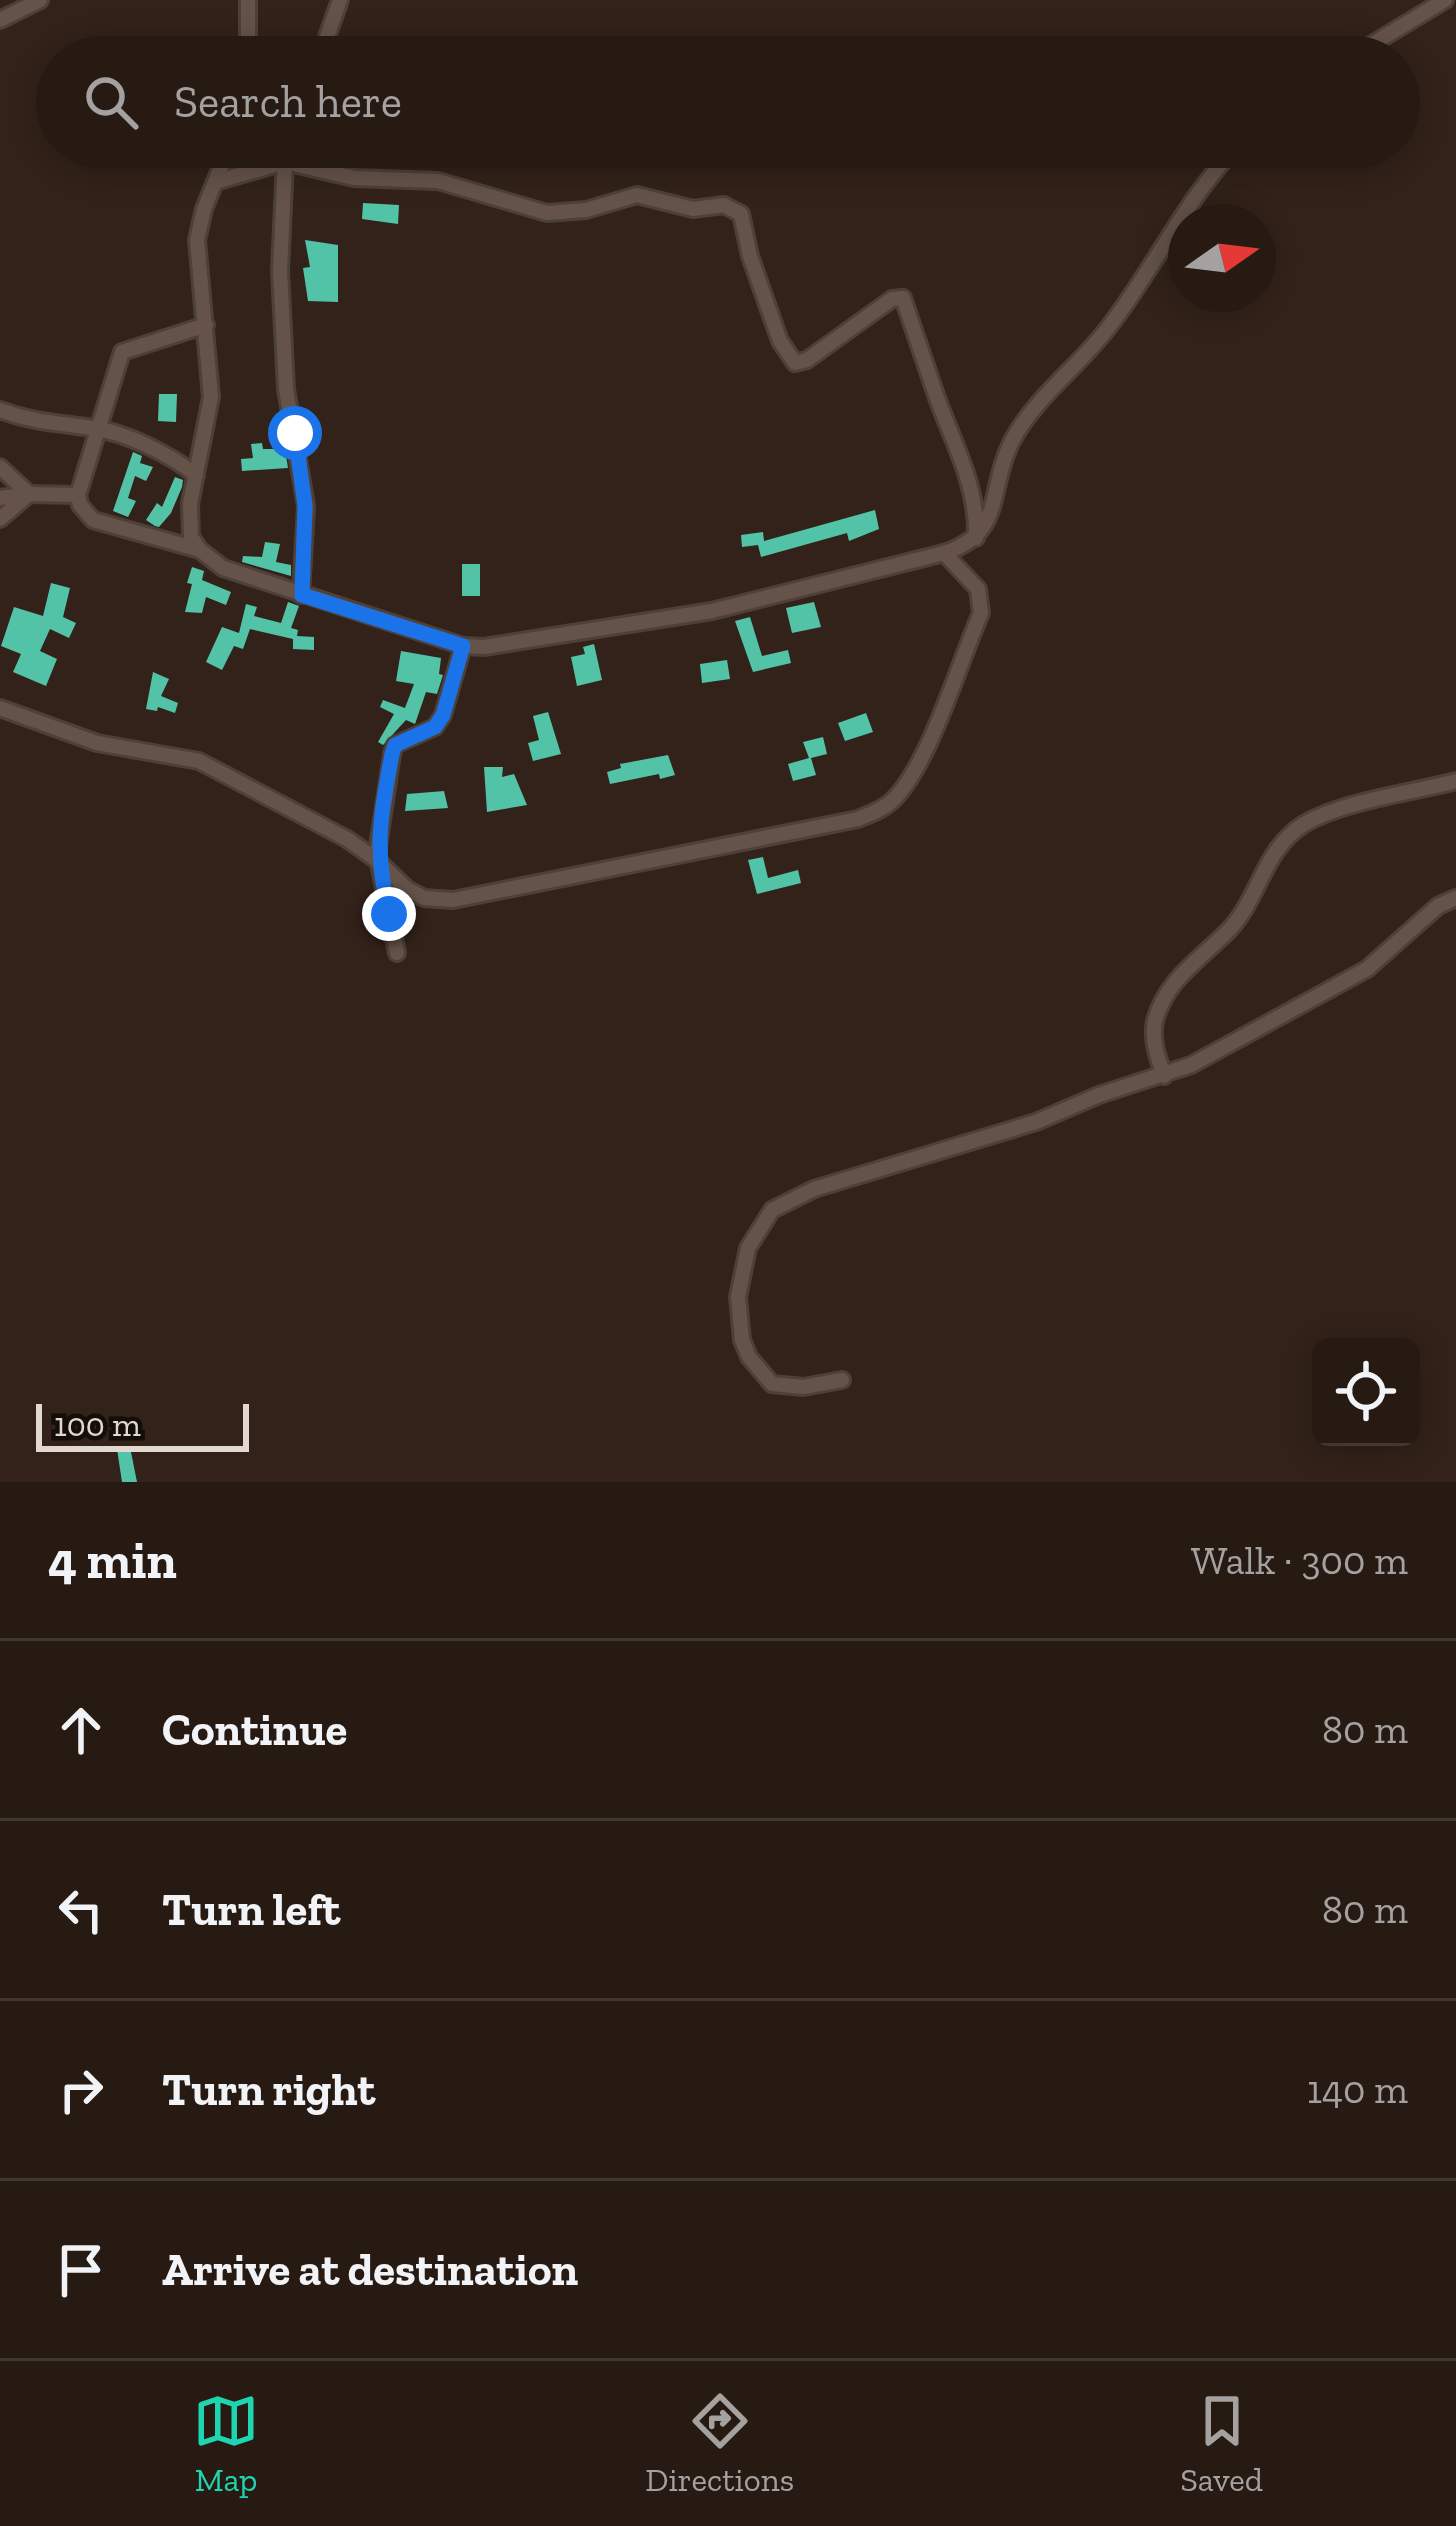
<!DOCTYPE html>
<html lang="en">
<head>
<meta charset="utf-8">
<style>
  body { margin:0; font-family:"Zilla Slab",serif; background:#2e231c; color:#f1f3f6 }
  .controls { position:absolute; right:36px; bottom:36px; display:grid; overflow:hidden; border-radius:18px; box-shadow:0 6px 30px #0003 }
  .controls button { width:108px; height:108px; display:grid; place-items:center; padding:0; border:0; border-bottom:3px solid #423833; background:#261a13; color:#f1f3f6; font:60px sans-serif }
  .compass { position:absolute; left:1168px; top:204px; width:108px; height:108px; border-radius:50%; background:#261a13; box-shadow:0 6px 30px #0003; rotate:76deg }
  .scale { position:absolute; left:36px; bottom:30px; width:213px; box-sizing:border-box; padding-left:12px; border:6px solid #e2d8d1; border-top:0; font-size:33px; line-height:42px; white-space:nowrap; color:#e2d8d1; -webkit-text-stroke:9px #140e09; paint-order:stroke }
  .stop { position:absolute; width:36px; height:36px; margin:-27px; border:9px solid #1a73e8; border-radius:50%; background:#fff }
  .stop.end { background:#1a73e8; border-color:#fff; box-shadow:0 3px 12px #0008 }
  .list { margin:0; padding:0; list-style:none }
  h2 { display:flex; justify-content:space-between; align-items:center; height:156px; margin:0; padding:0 48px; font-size:51px }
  h2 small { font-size:39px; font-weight:400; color:#a4a1a0 }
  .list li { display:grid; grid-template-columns:78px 1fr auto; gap:36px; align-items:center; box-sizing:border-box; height:180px; padding:0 48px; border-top:3px solid #423833 }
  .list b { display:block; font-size:45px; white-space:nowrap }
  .list em { font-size:39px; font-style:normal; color:#a4a1a0 }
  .icon { flex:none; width:66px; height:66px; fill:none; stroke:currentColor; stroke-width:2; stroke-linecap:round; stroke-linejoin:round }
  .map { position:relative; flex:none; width:1456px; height:1482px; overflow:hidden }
  .search { position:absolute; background:#261a13; box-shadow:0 6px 30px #0003; left:36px; right:36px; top:36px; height:132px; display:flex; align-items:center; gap:30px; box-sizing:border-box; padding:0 42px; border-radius:66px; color:#a4a1a0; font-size:45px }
  .sheet { height:876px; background:#261a13 }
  nav { display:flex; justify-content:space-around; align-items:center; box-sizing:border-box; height:168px; border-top:3px solid #423833; background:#261a13; font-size:33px; color:#a4a1a0 }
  nav a { display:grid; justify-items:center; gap:6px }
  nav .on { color:#1ed5b1 }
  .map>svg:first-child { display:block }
  .building { fill:#53c3a7 }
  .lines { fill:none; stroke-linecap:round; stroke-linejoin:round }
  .minor-casing { stroke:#4d4039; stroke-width:20 }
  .minor { stroke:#655349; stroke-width:14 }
  .route { stroke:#1a73e8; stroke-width:15 }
</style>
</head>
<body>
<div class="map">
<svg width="1456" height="1482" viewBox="0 0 1456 1482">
  <rect width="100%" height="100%" fill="#322219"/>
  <!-- building -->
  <g class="building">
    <polygon points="363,203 399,205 398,224 362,219"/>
    <polygon points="305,240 338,245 338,302 308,301 303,268 310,267"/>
    <polygon points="159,394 177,394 176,422 158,421"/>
    <polygon points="262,443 263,449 285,449 288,468 242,471 241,459 253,458 251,444"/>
    <polygon points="133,452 142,456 140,463 153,467 146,481 135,476 128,498 136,501 128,517 113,511"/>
    <polygon points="175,477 183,480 182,487 171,513 159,527 155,526 146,520 157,503 162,507"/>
    <polygon points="875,510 879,529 849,541 847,533 761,557 758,545 742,547 741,535 763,532 764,541"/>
    <polygon points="265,542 280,544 276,562 291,565 291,576 242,562 243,556 262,557"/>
    <rect x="462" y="564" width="18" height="32"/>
    <polygon points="192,567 204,571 202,580 231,592 226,605 206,597 202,613 185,612 192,584 187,583"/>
    <polygon points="51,583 70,588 63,617 76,623 69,638 50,629 40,651 57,659 46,686 13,672 21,654 1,646 14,607 43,616"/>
    <polygon points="288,602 299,606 291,628 298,630 297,636 314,637 314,650 293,649 293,639 250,629 243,649 234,646 222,670 206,662 222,627 239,633 246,604 257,607 254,616 281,623"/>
    <polygon points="814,602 821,627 792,633 786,608"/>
    <polygon points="750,617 762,656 788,650 791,663 753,672 735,621"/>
    <polygon points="594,644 602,680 577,686 571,657 585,654 583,647"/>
    <polygon points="401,651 441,658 439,674 443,675 437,694 426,692 415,724 406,720 383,745 378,742 394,714 380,707 383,700 405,708 414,684 396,681"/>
    <polygon points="727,660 730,679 702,683 700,664"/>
    <polygon points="153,672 169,679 161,696 178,703 175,713 158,707 157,711 146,709"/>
    <polygon points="548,712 561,754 533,761 528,743 539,740 533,716"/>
    <polygon points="866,713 873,732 845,741 838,723"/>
    <polygon points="823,737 827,754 811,758 816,775 793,781 788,764 809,758 803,742"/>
    <polygon points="668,755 675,775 660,779 659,774 610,784 607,772 621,768 620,764"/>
    <polygon points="484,767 503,767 502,777 514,774 527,805 487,812"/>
    <polygon points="444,791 448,808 405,811 407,794"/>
    <polygon points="763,857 768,878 798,870 801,883 757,894 748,860"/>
    <polygon points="130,1447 137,1482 122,1482 117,1449"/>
  </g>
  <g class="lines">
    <defs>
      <g id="minor">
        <polyline points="0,20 40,0"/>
        <polyline points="248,57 248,0"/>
        <polyline points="320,57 340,0"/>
        <polyline points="1351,57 1445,0"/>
        <path d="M 229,147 L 204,209 L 197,240 L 211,397 L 190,504 L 191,537 L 200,550 L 223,568 L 463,646 L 484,647 L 712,611 L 944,553 C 1006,533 987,489 1012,441 C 1034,399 1078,367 1108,328 C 1154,269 1184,202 1236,147"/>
        <polyline points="290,147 285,162 280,271 286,389 306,506 301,595"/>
        <path d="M 215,182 L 285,162 L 354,178 L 438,181 L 547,213 L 586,210 L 637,195 L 693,209 L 724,205 L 741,214 L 750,256 L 780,341 L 795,363 L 807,360 L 892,299 L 903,298 C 914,330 925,363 936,395 C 953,443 978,485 976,538"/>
        <path d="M 0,410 C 32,422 59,423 93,428 C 127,433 169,454 196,475"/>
        <polyline points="0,467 29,494 0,519"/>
        <polyline points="0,498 29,494 78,495"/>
        <polyline points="200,550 93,520 80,505 78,495 122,352 206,325"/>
        <path d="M 0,708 L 97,743 L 199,761 L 347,839 L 378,861 L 407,889 L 424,898 L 453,900 L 858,819 C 870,814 882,810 892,801 C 929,766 959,663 981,613 L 978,589 L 944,553"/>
        <polyline points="397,953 377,853 392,754 395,745 435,727 443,715 463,646"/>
        <path d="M 1164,1076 C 1158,1058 1151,1040 1155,1021 C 1166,979 1202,958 1230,929 C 1260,896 1264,849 1304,824 C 1343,801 1411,793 1456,781"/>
        <polyline points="842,1380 803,1387 772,1384 749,1357 742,1340 738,1297 748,1248 772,1210 814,1189 1036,1122 1099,1095 1191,1065 1367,969 1438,906 1456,898"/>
      </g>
    </defs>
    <!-- minor casing -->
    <use href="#minor" class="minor-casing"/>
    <!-- minor -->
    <use href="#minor" class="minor"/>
  </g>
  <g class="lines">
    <!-- route -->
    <path class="route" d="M 295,433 L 305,506 L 302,595 L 463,646 L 443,715 L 435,727 L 395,745 L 392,754 C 380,818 374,849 389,914"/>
  </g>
</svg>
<div class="controls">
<button><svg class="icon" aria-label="locate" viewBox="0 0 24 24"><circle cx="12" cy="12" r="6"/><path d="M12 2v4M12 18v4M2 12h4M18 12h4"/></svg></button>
</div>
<svg class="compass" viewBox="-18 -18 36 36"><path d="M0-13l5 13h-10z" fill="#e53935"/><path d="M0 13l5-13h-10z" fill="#a4a1a0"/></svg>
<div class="scale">100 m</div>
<div class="stop" style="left:295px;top:433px"></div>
<div class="stop end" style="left:389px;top:914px"></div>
<div class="search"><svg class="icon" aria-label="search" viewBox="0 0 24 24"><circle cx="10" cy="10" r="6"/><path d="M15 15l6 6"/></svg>Search here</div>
</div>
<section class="sheet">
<h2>4 min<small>Walk · 300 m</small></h2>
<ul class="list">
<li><svg class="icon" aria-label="ahead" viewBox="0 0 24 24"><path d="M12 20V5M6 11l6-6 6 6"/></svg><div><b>Continue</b></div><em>80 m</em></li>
<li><svg class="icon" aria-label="left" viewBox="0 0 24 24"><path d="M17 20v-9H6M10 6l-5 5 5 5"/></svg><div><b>Turn left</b></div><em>80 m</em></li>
<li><svg class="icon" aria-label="right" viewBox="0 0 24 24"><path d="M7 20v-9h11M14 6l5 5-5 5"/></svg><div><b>Turn right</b></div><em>140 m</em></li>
<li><svg class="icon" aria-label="arrive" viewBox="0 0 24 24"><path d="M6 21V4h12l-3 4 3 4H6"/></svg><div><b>Arrive at destination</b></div></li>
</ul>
</section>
<nav>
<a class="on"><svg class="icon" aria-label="map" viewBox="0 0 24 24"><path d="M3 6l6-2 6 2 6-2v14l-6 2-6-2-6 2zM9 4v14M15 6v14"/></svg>Map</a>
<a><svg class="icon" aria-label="directions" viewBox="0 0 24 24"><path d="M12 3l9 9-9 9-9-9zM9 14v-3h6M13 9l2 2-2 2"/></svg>Directions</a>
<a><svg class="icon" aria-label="saved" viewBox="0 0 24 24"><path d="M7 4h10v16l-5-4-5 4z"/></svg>Saved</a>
</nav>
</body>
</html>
